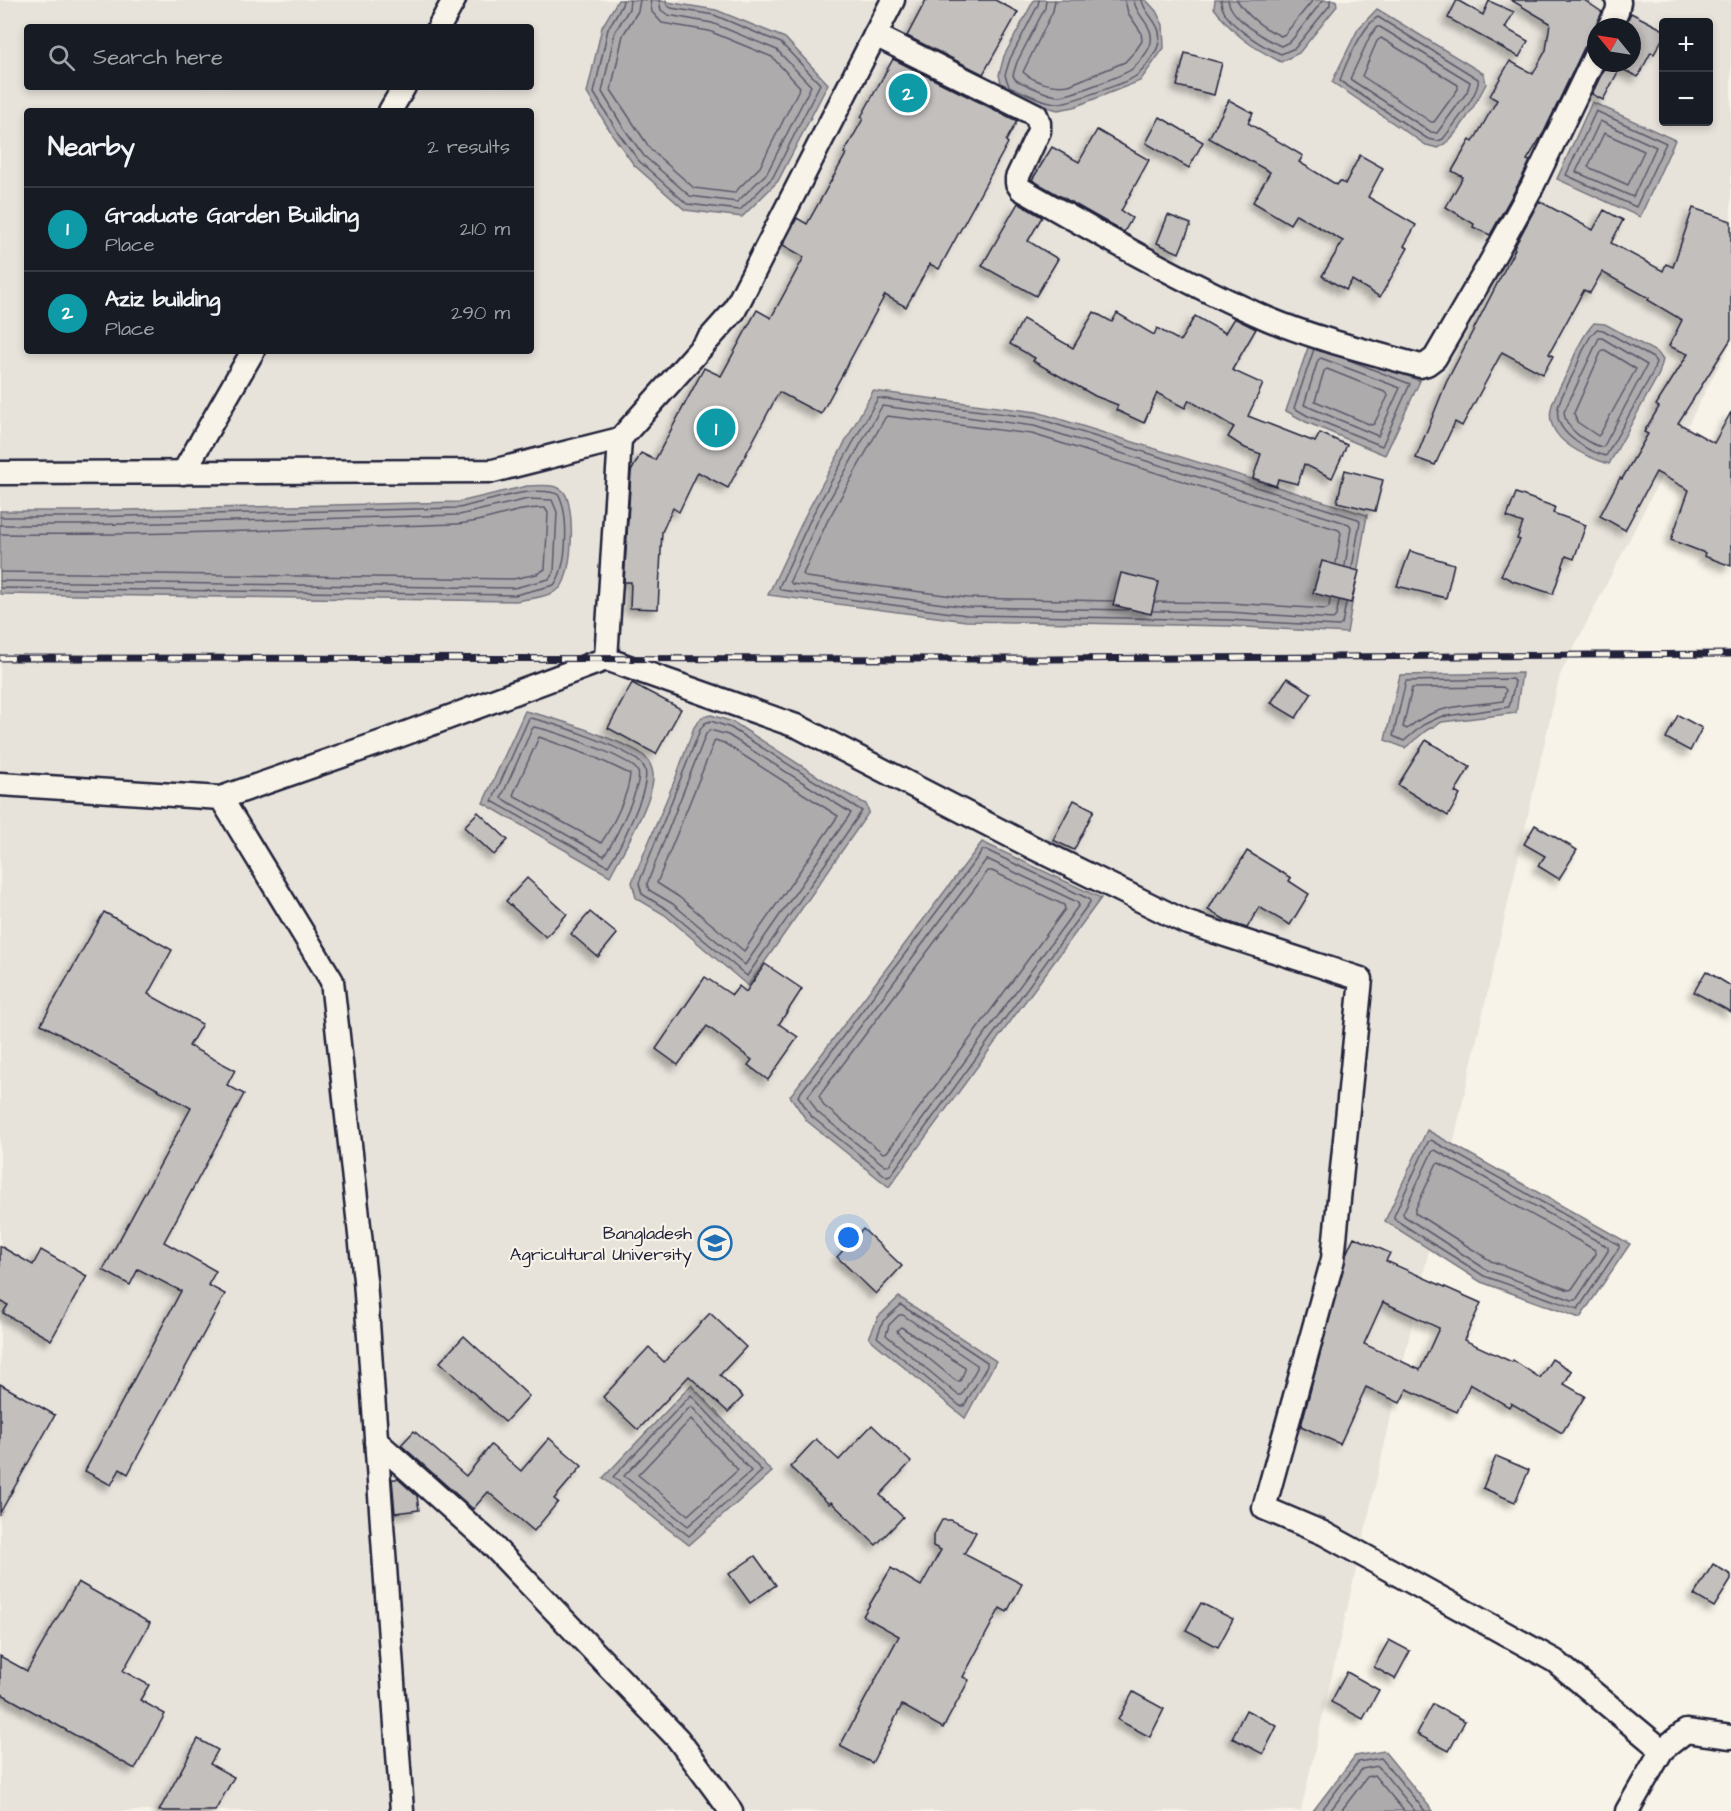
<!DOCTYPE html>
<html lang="en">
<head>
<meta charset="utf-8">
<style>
  body { margin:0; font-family:"Architects Daughter",sans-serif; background:#242831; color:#f1f3f6 }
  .controls { position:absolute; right:18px; top:18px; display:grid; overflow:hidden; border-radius:6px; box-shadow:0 3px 9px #0003 }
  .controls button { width:54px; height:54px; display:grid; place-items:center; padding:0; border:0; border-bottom:2px solid #363941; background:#171b24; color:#f1f3f6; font:30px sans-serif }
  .compass { position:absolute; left:1587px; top:18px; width:54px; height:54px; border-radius:50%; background:#171b24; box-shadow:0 3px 9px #0003; rotate:300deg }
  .you { position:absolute; left:849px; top:1238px; width:21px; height:21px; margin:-15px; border:4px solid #fff; border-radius:50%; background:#1a73e8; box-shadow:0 0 0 9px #1a73e833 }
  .badge { display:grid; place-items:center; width:39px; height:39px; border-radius:50%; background:#1f6fb2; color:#fff; font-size:20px; font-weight:700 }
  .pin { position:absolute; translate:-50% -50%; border:3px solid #fff; box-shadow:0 2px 6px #0006 }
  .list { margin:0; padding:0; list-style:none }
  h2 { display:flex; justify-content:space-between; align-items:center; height:78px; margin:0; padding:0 24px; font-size:26px }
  h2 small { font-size:20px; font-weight:400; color:#9ea1a6 }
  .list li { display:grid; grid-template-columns:39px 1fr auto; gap:18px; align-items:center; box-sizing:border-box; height:84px; padding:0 24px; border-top:2px solid #363941 }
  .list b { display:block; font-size:22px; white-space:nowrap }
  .list p { margin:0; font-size:20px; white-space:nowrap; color:#9ea1a6 }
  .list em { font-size:20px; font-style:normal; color:#9ea1a6 }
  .icon { flex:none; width:33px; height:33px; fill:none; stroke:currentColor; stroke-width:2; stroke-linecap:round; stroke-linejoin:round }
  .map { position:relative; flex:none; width:1731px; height:1811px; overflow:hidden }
  .search { position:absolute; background:#171b24; box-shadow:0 3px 9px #0003; left:24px; top:24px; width:510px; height:66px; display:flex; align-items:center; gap:15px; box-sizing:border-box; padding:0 21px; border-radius:6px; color:#9ea1a6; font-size:22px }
  .panel { position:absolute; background:#171b24; box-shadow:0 3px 9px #0003; left:24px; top:108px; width:510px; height:246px; border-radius:6px }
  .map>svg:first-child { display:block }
  .built { fill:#e7e3db; fill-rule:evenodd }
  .water { fill:#aeabad; stroke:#76747f; stroke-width:1.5 }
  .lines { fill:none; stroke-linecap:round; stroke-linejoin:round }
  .shore { stroke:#5a5969; stroke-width:1.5 }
  .building { fill:#c2bfbd; stroke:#22223b; stroke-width:1.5; fill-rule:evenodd; filter:url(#shadow) }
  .street-casing { stroke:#22223b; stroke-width:27 }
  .street { stroke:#f7f3e8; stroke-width:22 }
  .rail-casing { stroke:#22223b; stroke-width:7 }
  .rail { stroke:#f7f3e8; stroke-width:4.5; stroke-dasharray:14; stroke-linecap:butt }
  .labels { text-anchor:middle; stroke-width:4.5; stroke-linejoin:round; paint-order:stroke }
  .poi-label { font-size:18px; fill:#22223b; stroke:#f7f3e8; text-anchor:end }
</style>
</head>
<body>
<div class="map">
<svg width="1731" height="1811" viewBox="0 0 1731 1811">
  <defs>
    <filter id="shadow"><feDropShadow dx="-5.5" dy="5.5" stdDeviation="3" flood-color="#0004"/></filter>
  </defs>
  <rect width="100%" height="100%" fill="#f7f3e8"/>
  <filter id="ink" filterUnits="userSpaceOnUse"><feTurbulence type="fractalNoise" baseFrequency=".0167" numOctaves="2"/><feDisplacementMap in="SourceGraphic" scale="12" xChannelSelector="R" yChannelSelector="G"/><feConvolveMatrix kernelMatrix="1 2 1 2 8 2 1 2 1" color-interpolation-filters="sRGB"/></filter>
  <g filter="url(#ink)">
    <!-- built -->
    <path class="built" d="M 0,0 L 1731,0 L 1731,341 L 1560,675 L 1301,1811 L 0,1811 ZM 1664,22 L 1708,22 L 1708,122 L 1664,122 ZM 27,27 L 531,27 L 531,87 L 27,87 ZM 1596,27 L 1632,27 L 1632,63 L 1596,63 ZM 27,111 L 531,111 L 531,351 L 27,351 Z"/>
    <!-- water -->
    <g class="water">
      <polygon points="618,0 655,0 716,10 785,38 828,84 778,181 742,217 685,210 634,165 612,134 587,93 602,27"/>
      <polygon points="1034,0 1146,0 1156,11 1163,25 1164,48 1140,81 1074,107 1058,110 1038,105 1003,90 999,75 1004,56"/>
      <path d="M 1215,0 L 1336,0 L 1337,6 L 1299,53 L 1281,62 C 1250,46 1235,36 1214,8 Z"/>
      <path d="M 1377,9 L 1484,74 L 1486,84 C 1476,103 1457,139 1438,148 L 1426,145 L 1332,82 L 1358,29 Z"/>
      <polygon points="1592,102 1675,140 1640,217 1557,179"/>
      <path d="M 1594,323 L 1605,324 L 1658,353 L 1663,360 L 1659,374 L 1609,464 C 1586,457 1545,440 1551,409 C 1553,397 1563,382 1568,371 C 1575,354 1582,336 1594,323 Z"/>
      <polygon points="1311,339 1420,381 1385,455 1306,422 1286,411"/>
      <polygon points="873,391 1037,412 1367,515 1347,633 1228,626 966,621 768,595 807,512"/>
      <path d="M 527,486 C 537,486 555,483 563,491 C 576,504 573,575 560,588 C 550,597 528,599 516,601 L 0,594 L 0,511 L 84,511 L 459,502 Z"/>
      <polygon points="1522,673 1516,713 1442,722 1427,730 1405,748 1385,740 1400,675"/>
      <path d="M 525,711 C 555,718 584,728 613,740 C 622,744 634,748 642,754 C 648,759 652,766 653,774 C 655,798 622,853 610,876 L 483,803 Z"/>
      <polygon points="711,715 733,722 836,788 866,804 869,812 748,986 665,915 636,898 632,882 676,777 694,727 702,717"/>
      <polygon points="982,842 1101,898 889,1187 807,1121 790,1096"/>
      <polygon points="1427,1130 1630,1244 1580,1318 1481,1282 1385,1221"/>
      <polygon points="899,1297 996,1361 965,1418 869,1338 878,1317"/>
      <polygon points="691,1385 772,1472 689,1545 603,1478"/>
      <polygon points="1384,1751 1433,1811 1313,1811 1355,1756"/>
    </g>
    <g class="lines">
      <!-- shore -->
      <g class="shore">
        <polyline points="623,0 622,5 608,29 594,93 617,131 639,161 687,204 740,210 773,177 820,84 781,43 714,15 671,8 667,5 666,0"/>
        <polyline points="630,0 629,9 615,32 602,92 623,127 644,156 690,196 737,202 767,173 811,86 777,50 712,23 668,15 661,10 659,0"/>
        <polyline points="640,0 638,11 623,35 611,90 651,150 694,188 734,193 760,167 800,87 772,57 709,31 662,23 652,12 650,0"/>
        <path d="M 1039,0 L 1038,5 L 1010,59 L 1005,75 L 1009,86 C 1024,92 1041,102 1057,103 C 1066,104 1128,82 1136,76 C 1143,71 1155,55 1158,46 C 1166,25 1143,14 1142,0"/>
        <path d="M 1046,0 L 1045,8 L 1017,62 L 1013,75 C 1015,82 1021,82 1027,85 C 1037,89 1047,95 1058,96 C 1067,97 1126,74 1132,69 C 1139,63 1150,50 1151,42 C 1154,24 1135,16 1134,0"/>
        <path d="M 1055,0 L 1053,11 L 1023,72 C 1034,82 1054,88 1069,85 L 1125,62 L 1136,50 L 1142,41 L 1141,32 L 1128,13 L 1125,0"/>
        <path d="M 1221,0 C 1220,22 1263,47 1281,54 L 1295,48 L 1330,5 L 1330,0"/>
        <path d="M 1228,0 C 1231,19 1265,39 1281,46 L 1291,41 L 1323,0"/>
        <path d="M 1237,0 C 1247,16 1264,29 1281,36 L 1285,34 L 1313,0"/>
        <path d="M 1378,17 L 1478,79 C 1481,92 1452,127 1443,139 L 1438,141 L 1428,139 L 1340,81 C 1344,66 1364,24 1378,17 Z"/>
        <polygon points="1377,27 1380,27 1470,82 1467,92 1437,133 1431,132 1350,79 1370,36"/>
        <polygon points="1381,38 1458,85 1458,89 1434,122 1431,122 1362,76 1377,41"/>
        <polygon points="1596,111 1666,143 1636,207 1566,175"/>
        <polygon points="1600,121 1656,147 1633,197 1576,172"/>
        <polygon points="1604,133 1644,151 1628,185 1588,167"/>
        <path d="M 1597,329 L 1603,330 L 1653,358 L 1656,362 L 1653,372 L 1606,456 C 1594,453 1586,449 1577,442 C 1543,418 1561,400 1575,370 C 1581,356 1586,339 1597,329 Z"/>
        <path d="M 1599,338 L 1602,338 L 1647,365 L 1604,446 L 1602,447 C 1586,443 1565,429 1564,412 Z"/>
        <polyline points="1314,349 1294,408 1308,416 1382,446 1410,384 1344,358"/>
        <polygon points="1602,350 1605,350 1636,369 1600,434 1598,436 1577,422 1574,413"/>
        <polygon points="1321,358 1400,388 1378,436 1304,405 1318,360"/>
        <polygon points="1327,369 1387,393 1388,396 1374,424 1371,425 1315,401 1324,371"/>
        <path d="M 0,517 L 84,517 L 459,508 C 483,503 537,483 559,495 C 569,516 568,566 554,585 L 515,595 L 0,588"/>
        <polyline points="0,525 84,525 459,515 528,499 552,500 557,512 554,572 549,579 514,588 0,581"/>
        <path d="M 0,534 C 152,536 304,529 456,524 C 486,523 514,507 545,508 L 548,513 L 545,569 L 537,574 L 513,579 L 0,572"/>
        <polyline points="1112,601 968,598 806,577 803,574 827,522 885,418 887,416 1032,434 1339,530 1341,533 1336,563"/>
        <polyline points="1156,602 1229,603 1326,609 1329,607 1330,599"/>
        <polyline points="1346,603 1342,624 1339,626 1228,620 967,615 781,590 779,587 813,514 878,398 1036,418 1358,519 1360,522 1352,568"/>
        <polyline points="1128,610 967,607 792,584 790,581 819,518 882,406 1034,426 1349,524 1351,527 1345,566"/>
        <polyline points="1153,611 1228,612 1333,619 1336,616 1339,601"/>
        <polygon points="1512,679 1515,682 1509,707 1440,717 1423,725 1404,741 1393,736 1406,681"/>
        <path d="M 1503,687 L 1506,690 L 1503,701 C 1466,707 1437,703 1407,729 L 1403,727 L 1412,688 Z"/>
        <path d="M 529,718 C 550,721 639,751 645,769 C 651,787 619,850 608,866 L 492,801 Z"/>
        <polygon points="711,721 731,728 862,811 747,976 668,910 642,894 639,883 700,730 705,723"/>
        <path d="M 534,727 C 551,730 633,758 638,772 C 643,785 613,843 604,856 L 501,798 L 532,729 Z"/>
        <polygon points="710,730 728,735 851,813 745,965 673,904 649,890 647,884 706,734"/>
        <path d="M 539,737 L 594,757 L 630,774 C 629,794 612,827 601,843 L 513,795 Z"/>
        <polygon points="715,740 724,743 838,816 744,951 679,897 657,883"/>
        <polygon points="983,850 986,850 1089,899 1090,902 890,1176 887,1177 812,1117 798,1096"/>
        <polygon points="986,860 989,860 1077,902 1079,905 889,1165 885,1166 817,1112 808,1096"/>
        <polygon points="988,871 992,871 1064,905 1065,909 887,1152 883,1153 824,1106 819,1096"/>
        <polygon points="1431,1140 1619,1245 1619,1248 1578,1309 1484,1276 1394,1219 1394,1216 1428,1142"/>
        <polygon points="1435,1150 1608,1247 1608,1251 1576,1300 1572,1300 1487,1270 1404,1216 1403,1213 1432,1152"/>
        <polygon points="1439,1163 1595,1250 1596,1254 1572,1289 1569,1290 1491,1261 1415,1213 1415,1210 1436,1165"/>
        <polygon points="901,1305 987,1362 987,1366 964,1406 960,1406 877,1337 883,1321"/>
        <polygon points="899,1315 903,1315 977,1365 977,1368 962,1395 958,1395 886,1335 889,1325"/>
        <polygon points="901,1327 965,1367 965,1370 960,1381 956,1381 898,1333 897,1330"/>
        <polygon points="691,1395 762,1471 689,1536 613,1477"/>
        <polygon points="691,1406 751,1471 688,1526 624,1476"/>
        <polygon points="691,1419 738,1470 688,1515 638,1475"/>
        <polyline points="1321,1811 1358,1762 1381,1758 1425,1811"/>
        <polyline points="1330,1811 1362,1769 1378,1766 1415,1811"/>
        <polyline points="1341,1811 1367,1777 1374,1775 1404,1811"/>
      </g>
    </g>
    <!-- building -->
    <g class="building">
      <polygon points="926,0 995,0 1018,12 983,74 907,36"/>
      <polygon points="1457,0 1483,15 1489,1 1514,12 1505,28 1528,41 1519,57 1448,18"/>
      <polygon points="1511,0 1584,0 1602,12 1596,27 1596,41 1589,43 1584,48 1544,132 1527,160 1530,161 1520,181 1490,235 1473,227 1474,224 1446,207 1463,177 1452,171 1470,140 1473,142 1497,100 1490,96 1510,61 1533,74 1546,50 1550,23"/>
      <polygon points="1631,13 1664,30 1664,36 1654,54 1651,52 1638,77 1620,68 1603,100 1592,94 1607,63 1632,63 1632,27 1624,27"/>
      <polygon points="1185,53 1222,63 1214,95 1177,86"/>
      <polygon points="893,59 1017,121 1006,141 1008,143 939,269 930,264 906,307 885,295 821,414 779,392 728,488 698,472 679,512 673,508 662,532 658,609 630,608 631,582 624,582 631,472 641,453 655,460 704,368 721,376 757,310 771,318 804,257 783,245 797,218 807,224 846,154 844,153 863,119 861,117"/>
      <polygon points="1229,100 1253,113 1248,123 1303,156 1299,162 1337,185 1340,181 1345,184 1360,155 1383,168 1368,197 1416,225 1404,246 1408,248 1380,297 1352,280 1346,290 1322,276 1343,241 1296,214 1290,224 1253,202 1270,172 1209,138"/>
      <polygon points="1160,117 1203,142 1189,168 1146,143"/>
      <polygon points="1097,130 1149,160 1121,211 1132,218 1124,232 1032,180 1052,147 1079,162"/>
      <polygon points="1539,201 1593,230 1604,210 1623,220 1611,243 1663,271 1666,264 1673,267 1693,208 1731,221 1731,339 1678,423 1714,443 1731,412 1731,566 1704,556 1705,553 1671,540 1689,490 1656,472 1625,530 1600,516 1620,478 1622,479 1648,434 1644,432 1659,407 1656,405 1688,354 1669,346 1682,320 1648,300 1649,298 1602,272 1590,293 1584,290 1549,354 1553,356 1543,374 1502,352 1462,426 1455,422 1435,465 1416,458 1446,383 1515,249 1514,248"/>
      <polygon points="1018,203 1042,217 1028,241 1058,259 1036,296 982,266"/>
      <polygon points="1168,215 1191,224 1179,253 1157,243"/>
      <polygon points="1094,312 1112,322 1117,313 1154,335 1157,328 1180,341 1195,316 1225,333 1234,318 1256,329 1232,370 1263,384 1248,416 1315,442 1320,433 1347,445 1332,478 1304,464 1298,484 1278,479 1276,486 1253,478 1261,454 1245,448 1228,437 1234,427 1189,400 1185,408 1157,393 1144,423 1116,410 1118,405 1095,396 1033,361 1035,358 1010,344 1023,319 1073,348"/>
      <polygon points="1345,470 1383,480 1375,511 1337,502"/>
      <polygon points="1516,493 1555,507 1553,513 1586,525 1574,559 1566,556 1553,594 1513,581 1501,575 1520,540 1517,539 1523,523 1507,517"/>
      <polygon points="1410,551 1454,564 1446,598 1397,586"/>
      <polygon points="1322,561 1359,571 1351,603 1313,593"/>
      <polygon points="1121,573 1159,582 1151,614 1113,605"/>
      <polygon points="1287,678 1312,693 1296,718 1271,703"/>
      <polygon points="632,683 681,709 656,754 608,728"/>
      <polygon points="1678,715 1702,728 1690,751 1666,738"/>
      <polygon points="1426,740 1470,767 1455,792 1460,795 1448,816 1398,785"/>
      <polygon points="1074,800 1094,810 1074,850 1053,840"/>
      <polygon points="478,812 508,840 494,855 464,827"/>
      <polygon points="1535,825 1577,850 1559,879 1538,866 1545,856 1524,844"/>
      <polygon points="1247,851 1291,878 1289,881 1309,894 1290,925 1259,907 1247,928 1229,922 1208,910 1219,891 1221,892 1232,876"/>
      <polygon points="527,878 567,914 546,937 506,901"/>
      <polygon points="104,912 172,950 148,994 202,1024 189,1046 235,1070 227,1085 244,1094 164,1242 216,1271 208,1285 225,1294 128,1474 120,1469 111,1485 85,1471 181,1291 138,1269 130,1285 103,1270 191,1108 41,1024"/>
      <polygon points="590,912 617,934 598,957 571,934"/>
      <polygon points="765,964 802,989 779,1024 798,1037 768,1080 748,1065 752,1060 707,1026 678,1065 656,1049 705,977 732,995 739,986 746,992"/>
      <polygon points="1706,971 1731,986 1731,1012 1694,992"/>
      <polygon points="863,1229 902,1266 876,1294 837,1257"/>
      <path d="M 1354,1237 L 1390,1253 L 1386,1261 L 1481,1303 L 1464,1340 L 1512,1362 L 1513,1360 L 1540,1378 L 1552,1359 L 1572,1371 L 1564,1384 L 1585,1396 L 1562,1433 L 1511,1403 L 1509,1407 L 1470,1384 L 1457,1412 L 1407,1389 L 1400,1403 L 1366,1387 L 1340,1444 L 1301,1426 L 1347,1252 ZM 1383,1302 L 1439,1328 L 1420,1370 L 1364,1344 Z"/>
      <polygon points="0,1246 33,1265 41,1250 87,1276 51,1340 3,1313 8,1305 0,1301"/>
      <polygon points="710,1313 746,1347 720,1375 743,1397 728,1412 689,1376 638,1430 603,1397 649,1347 664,1362"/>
      <polygon points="464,1336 529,1396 505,1422 440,1362"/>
      <polygon points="0,1384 55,1415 0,1513"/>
      <polygon points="872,1425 911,1462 880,1495 903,1517 876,1545 831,1502 829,1504 790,1467 816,1439 839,1460"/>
      <polygon points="414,1431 466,1476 491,1445 521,1471 549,1438 582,1466 554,1499 558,1502 534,1531 488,1492 473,1509 401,1445"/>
      <polygon points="1496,1456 1529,1470 1515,1502 1483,1488"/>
      <polygon points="392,1479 398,1479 417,1496 419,1510 395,1513"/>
      <polygon points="942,1520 951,1520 976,1532 964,1554 1022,1584 1007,1612 1000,1608 963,1677 969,1680 943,1728 902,1705 872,1763 840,1746 899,1636 863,1616 891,1568 921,1586 941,1550 933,1546 933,1537"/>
      <polygon points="755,1556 776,1585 750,1603 729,1574"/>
      <polygon points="1713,1564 1731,1575 1731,1580 1714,1607 1694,1595"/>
      <polygon points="78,1582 150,1623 123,1671 149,1685 140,1700 165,1714 135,1769 0,1693 0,1656 27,1671"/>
      <polygon points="1201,1603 1233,1619 1218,1647 1186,1630"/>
      <polygon points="1389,1640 1410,1651 1395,1679 1374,1667"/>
      <polygon points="1347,1672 1379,1690 1363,1719 1331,1702"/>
      <polygon points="1133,1692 1164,1709 1150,1737 1118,1720"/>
      <polygon points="1433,1704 1465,1721 1449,1751 1417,1734"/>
      <polygon points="1246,1710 1277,1726 1263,1754 1232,1738"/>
      <polygon points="198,1739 218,1750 210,1764 234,1777 215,1811 159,1811"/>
    </g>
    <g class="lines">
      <defs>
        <g id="street">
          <polyline points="439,27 454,0"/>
          <polyline points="1609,27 1617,12 1619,2 1617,0"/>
          <path d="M 875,35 L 1036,115 L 1039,123 L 1039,131 L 1017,178 L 1017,183 L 1021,189 C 1101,235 1183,282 1268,319 C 1316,339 1370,352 1420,366 L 1427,364 L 1435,358 L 1489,265 L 1532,187 L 1596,54"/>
          <polyline points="390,111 404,87"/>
          <polyline points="0,473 493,471 620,439 734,311 893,0"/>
          <polyline points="183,473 253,351"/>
          <polyline points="606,659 799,727 1034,848 1185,922 1361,979 1333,1259 1264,1508 1323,1533 1555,1661 1662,1750 1686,1731 1731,1737"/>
          <polyline points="0,784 221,798 332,981 365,1280 402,1811"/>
          <polyline points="221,798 385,741 606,659 620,439"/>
          <polyline points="376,1441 489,1542 678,1739 731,1811"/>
          <polyline points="1627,1811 1662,1750"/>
        </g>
      </defs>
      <!-- street casing -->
      <use href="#street" class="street-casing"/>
      <!-- street -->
      <use href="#street" class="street"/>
      <defs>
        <polyline id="rail" points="0,658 1050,659 1731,654"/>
      </defs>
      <!-- rail casing -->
      <use href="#rail" class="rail-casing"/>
      <!-- rail -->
      <use href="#rail" class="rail"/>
    </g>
  </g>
  <!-- icons -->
  <defs>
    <symbol id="university-ring" viewBox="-11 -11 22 22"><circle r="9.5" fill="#f7f3e8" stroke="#1f6fb2" stroke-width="1.5"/><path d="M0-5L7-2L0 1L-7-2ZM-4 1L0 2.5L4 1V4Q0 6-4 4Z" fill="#1f6fb2"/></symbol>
  </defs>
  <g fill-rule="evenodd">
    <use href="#university-ring" x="696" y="1224" width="38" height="38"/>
  </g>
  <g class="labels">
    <!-- poi labels -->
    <g class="poi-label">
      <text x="692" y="1239">Bangladesh<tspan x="692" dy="21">Agricultural University</tspan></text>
    </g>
  </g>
</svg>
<div class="controls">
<button>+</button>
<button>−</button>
</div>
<svg class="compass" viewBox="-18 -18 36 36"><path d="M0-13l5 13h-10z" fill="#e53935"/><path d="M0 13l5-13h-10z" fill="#9ea1a6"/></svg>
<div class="you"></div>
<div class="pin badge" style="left:716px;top:428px;background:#0f9aa8">1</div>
<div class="pin badge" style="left:908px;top:93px;background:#0f9aa8">2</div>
<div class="search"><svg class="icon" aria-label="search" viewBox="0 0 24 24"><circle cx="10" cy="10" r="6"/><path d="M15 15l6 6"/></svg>Search here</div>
<section class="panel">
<h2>Nearby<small>2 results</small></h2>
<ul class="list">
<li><span class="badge" style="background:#0f9aa8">1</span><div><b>Graduate Garden Building</b><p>Place</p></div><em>210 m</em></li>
<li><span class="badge" style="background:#0f9aa8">2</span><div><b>Aziz building</b><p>Place</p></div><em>290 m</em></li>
</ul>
</section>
</div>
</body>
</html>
